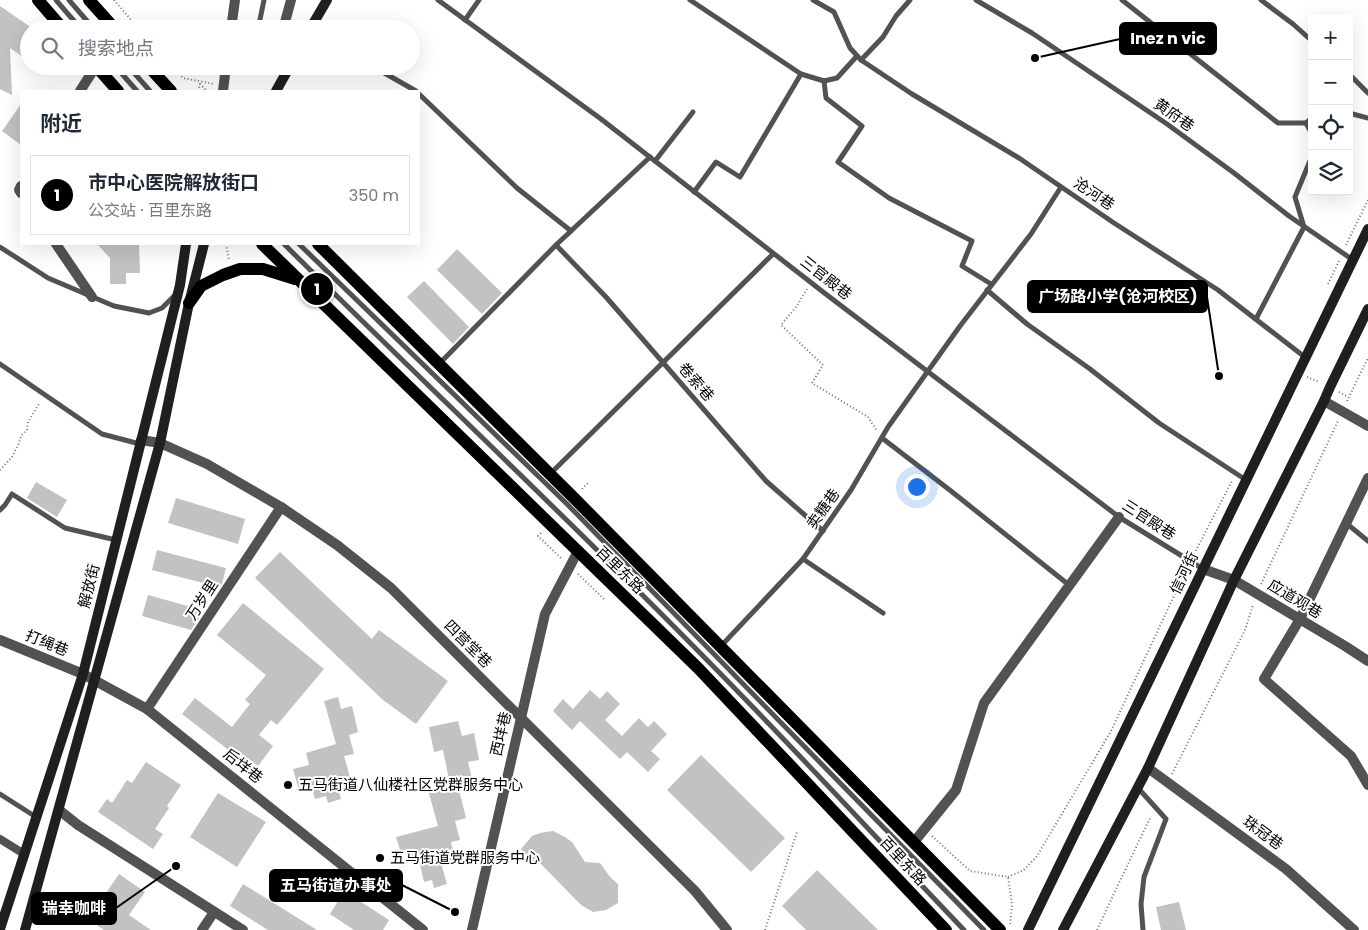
<!DOCTYPE html>
<html lang="zh">
<head>
<meta charset="utf-8">
<style>
  body { margin:0; font-family:Poppins,"Noto Sans SC",sans-serif; background:#f6f6f7; color:#1f2937 }
  .controls { position:absolute; right:15px; top:15px; display:grid; overflow:hidden; border-radius:0px; box-shadow:0 5px 20px #0002 }
  .controls button { width:45px; height:45px; display:grid; place-items:center; padding:0; border:0; border-bottom:1px solid #e0e1e3; background:#fff; color:#1f2937; font:25px sans-serif }
  .you { position:absolute; left:916px; top:486px; width:18px; height:18px; margin:-12px; border:4px solid #fff; border-radius:50%; background:#1a73e8; box-shadow:0 0 0 8px #1a73e833 }
  .badge { display:grid; place-items:center; width:32px; height:32px; border-radius:50%; background:#000; color:#fff; font-size:16px; font-weight:700 }
  .pin { position:absolute; translate:-50% -50%; border:2px solid #fff; box-shadow:0 1px 5px #0006 }
  .list { margin:0; padding:0; list-style:none }
  h2 { display:flex; justify-content:space-between; align-items:center; height:65px; margin:0; padding:0 20px; font-size:21px }
  h2 small { font-size:16px; font-weight:400; color:#747a83 }
  .list li { display:grid; grid-template-columns:32px 1fr auto; gap:15px; align-items:center; box-sizing:border-box; height:80px; margin:0 10px 10px; padding:0 10px; border:1px solid #e0e1e3; border-radius:0px }
  .list b { display:block; font-size:19px; white-space:nowrap }
  .list p { margin:0; font-size:16px; white-space:nowrap; color:#747a83 }
  .list em { font-size:16px; font-style:normal; color:#747a83 }
  .icon { flex:none; width:28px; height:28px; fill:none; stroke:currentColor; stroke-width:2; stroke-linecap:round; stroke-linejoin:round }
  .map { position:relative; flex:none; width:1368px; height:930px; overflow:hidden }
  .search { position:absolute; background:#fff; box-shadow:0 5px 20px #0002; left:20px; top:20px; width:400px; height:55px; display:flex; align-items:center; gap:12px; box-sizing:border-box; padding:0 18px; border-radius:28px; color:#747a83; font-size:19px }
  .panel { position:absolute; background:#fff; box-shadow:0 5px 20px #0002; left:20px; top:90px; width:400px; height:155px; border-radius:0px }
  .map>svg:first-child { display:block }
  .building { fill:#c2c2c2 }
  .lines { fill:none; stroke-linecap:round; stroke-linejoin:round }
  .path { stroke:#747474; stroke-width:2; stroke-dasharray:1 2.5; stroke-linecap:butt }
  .service { stroke:#525252; stroke-width:5 }
  .pedestrian { stroke:#525252; stroke-width:8 }
  .minor { stroke:#525252; stroke-width:10 }
  .tertiary { stroke:#525252; stroke-width:10 }
  .secondary { stroke:#1f1f1f; stroke-width:10 }
  .primary { stroke:#000; stroke-width:12 }
  .poi-dot { fill:#000; stroke:#fff; stroke-width:2 }
  .labels { text-anchor:middle; stroke-width:4; stroke-linejoin:round; paint-order:stroke }
  .street-label { font-size:15px; fill:#000; stroke:#fff }
  .poi-label { font-size:15px; fill:#000; stroke:#fff; text-anchor:start }
  .leader { fill:none; stroke:#000; stroke-width:2 }
  .callout-dot { fill:#000; stroke:#fff; stroke-width:2 }
  .callout { fill:#000; stroke:#000; stroke-width:2 }
  .callout-label { font-size:16px; text-anchor:middle; font-weight:bold; fill:#fff }
</style>
</head>
<body>
<div class="map">
<svg width="1368" height="930" viewBox="0 0 1368 930">
  <rect width="100%" height="100%" fill="#fff"/>
  <!-- building -->
  <g class="building">
    <polygon points="0,6 29,26 29,49 23,57 10,48 12,95 0,89"/>
    <polygon points="21,104 21,145 2,131"/>
    <polygon points="97,244 139,244 140,273 126,273 126,284 110,284 110,258"/>
    <polygon points="457,249 502,293 482,314 437,270"/>
    <polygon points="424,281 469,327 453,344 407,297"/>
    <polygon points="36,482 67,500 57,517 27,498"/>
    <polygon points="176,498 245,519 238,544 168,523"/>
    <polygon points="157,550 226,568 222,584 219,587 152,570"/>
    <polygon points="280,552 372,639 379,630 448,681 416,724 383,700 255,578"/>
    <polygon points="148,595 202,610 201,616 191,630 142,616"/>
    <polygon points="243,603 324,669 277,725 271,720 259,735 273,746 258,766 238,751 235,755 182,714 195,698 232,727 250,704 245,700 266,675 217,635"/>
    <polygon points="590,690 600,699 607,691 620,704 605,720 622,736 639,718 648,727 654,721 667,734 651,751 660,759 648,772 627,752 620,759 580,721 572,730 553,711 563,699 573,709"/>
    <polygon points="338,697 341,709 352,706 358,732 349,735 354,754 344,756 350,777 336,781 341,799 328,803 326,796 315,799 311,783 298,787 293,769 309,765 306,753 336,744 324,701"/>
    <polygon points="458,721 462,736 474,733 479,760 468,762 473,783 458,786 466,818 455,821 460,840 451,842 455,859 441,863 447,884 434,888 432,880 424,882 418,856 408,859 406,852 401,853 396,837 438,826 428,790 450,785 443,750 434,752 429,727"/>
    <polygon points="701,755 785,838 751,872 667,790"/>
    <polygon points="146,762 181,785 167,806 169,808 155,829 163,834 153,849 98,812 107,799 112,803 127,780 132,783"/>
    <polygon points="218,793 266,822 237,867 190,837"/>
    <polygon points="553,831 565,837 572,842 585,862 600,863 610,877 618,884 618,903 606,910 593,912 581,905 541,864 525,855 521,849 532,836 540,833"/>
    <polygon points="817,870 878,930 806,930 782,906"/>
    <polygon points="119,874 145,892 129,915 151,930 104,930 79,913 93,892 102,899"/>
    <polygon points="243,884 317,930 268,930 230,906"/>
    <polygon points="344,891 389,920 383,930 354,930 330,914"/>
    <polygon points="1179,902 1186,930 1161,930 1156,907"/>
  </g>
  <g class="lines">
    <!-- path -->
    <g class="path">
      <polyline points="114,0 139,29"/>
      <polyline points="172,66 183,78 214,84"/>
      <polyline points="198,91 200,84 207,91"/>
      <polyline points="226,244 229,260"/>
      <polyline points="1346,245 1368,200"/>
      <polyline points="1328,284 1339,261"/>
      <polyline points="807,289 796,307 781,325 823,365 812,383 868,417 877,431"/>
      <polyline points="1307,377 1319,382"/>
      <polyline points="1339,392 1348,397"/>
      <polyline points="1347,401 1368,358"/>
      <polyline points="0,470 12,457 19,443 21,436 27,430 28,422 40,402"/>
      <polyline points="582,489 589,482"/>
      <polyline points="541,533 538,536 562,559"/>
      <polyline points="1194,554 1232,481"/>
      <polyline points="578,574 605,600"/>
      <polyline points="1261,584 1338,421"/>
      <polyline points="1172,774 1245,630 1253,605"/>
      <polyline points="932,836 970,871 1008,877 1012,904 1010,924"/>
      <polyline points="1008,877 1024,870 1037,856 1111,731 1186,570"/>
      <polyline points="765,930 797,832"/>
      <polyline points="1097,930 1118,885 1151,816"/>
    </g>
    <!-- service -->
    <g class="service">
      <polyline points="56,0 81,29"/>
      <polyline points="69,0 94,29"/>
      <polyline points="438,0 601,119 827,295 1119,517 1203,569"/>
      <polyline points="690,0 801,74 824,81 837,78 857,56"/>
      <polyline points="813,0 834,12 850,48 861,60 912,94 1019,158 1114,223 1218,290 1306,358"/>
      <polyline points="976,0 1032,33 1167,124 1234,173 1289,216 1353,260"/>
      <polyline points="1122,0 1278,123 1306,123"/>
      <polyline points="1261,0 1293,24 1312,41"/>
      <polyline points="465,20 479,0"/>
      <polyline points="258,29 264,0"/>
      <polyline points="861,60 883,37 896,16 910,0"/>
      <polyline points="115,66 137,91"/>
      <polyline points="128,66 150,91"/>
      <polyline points="372,66 416,91"/>
      <polyline points="1349,74 1368,93"/>
      <polyline points="824,81 826,98 862,126 838,162 889,198 972,241 962,266 991,284"/>
      <polyline points="419,94 517,188 571,231"/>
      <polyline points="1349,113 1368,118"/>
      <polyline points="1312,118 1306,123 1312,134"/>
      <polyline points="655,161 693,112"/>
      <polyline points="694,192 716,162 740,177 801,74"/>
      <path d="M 284,244 C 424,383 568,518 706,659 C 794,748 878,840 964,930"/>
      <polyline points="299,244 567,504 984,930"/>
      <polyline points="556,245 606,297 766,481 823,531"/>
      <polyline points="0,247 48,278 114,306 149,313 162,308 175,295"/>
      <polyline points="987,290 1027,324 1090,369 1159,423 1246,480"/>
      <polyline points="1256,319 1304,227 1295,197 1312,156"/>
      <polyline points="440,363 556,245 650,157"/>
      <polyline points="0,364 102,434 140,444"/>
      <polyline points="882,438 951,491 1069,585"/>
      <polyline points="550,474 773,254"/>
      <polyline points="0,510 5,505 12,494 65,528 116,540"/>
      <polyline points="1346,523 1368,541"/>
      <polyline points="803,559 883,613"/>
      <polyline points="721,646 803,559 851,490 888,427 960,326 1031,234 1061,187"/>
      <polyline points="1138,788 1166,819 1144,877 1141,904 1143,930"/>
      <polyline points="0,794 36,817"/>
    </g>
    <!-- pedestrian -->
    <polyline class="pedestrian" points="0,839 24,854"/>
    <!-- minor -->
    <g class="minor">
      <polyline points="284,26 291,0"/>
      <polyline points="80,91 96,66"/>
      <polyline points="21,186 19,190 21,193"/>
      <polyline points="56,244 92,297"/>
      <polyline points="1324,401 1368,426"/>
      <polyline points="141,440 160,443 207,464 281,507 337,545 391,588 507,704 695,891 727,930"/>
      <polyline points="1368,478 1300,619 1264,679 1351,756 1368,785"/>
      <polyline points="1203,569 1234,580 1345,646 1368,661"/>
      <polyline points="0,640 83,674 147,709 423,930"/>
      <polyline points="147,709 281,507"/>
      <polyline points="1148,768 1286,869 1354,930"/>
      <polyline points="59,810 78,825 243,930"/>
      <polyline points="914,842 956,790 984,703 1119,517"/>
      <polyline points="202,930 214,912"/>
      <polyline points="472,930 545,614 578,551"/>
    </g>
    <!-- tertiary -->
    <g class="tertiary">
      <polyline points="231,29 235,0"/>
      <polyline points="223,91 226,66"/>
    </g>
    <!-- secondary -->
    <g class="secondary">
      <polyline points="310,29 327,0"/>
      <polyline points="276,91 290,66"/>
      <polyline points="0,929 83,674 180,285 186,244"/>
      <polyline points="25,930 160,443 189,303 204,244"/>
      <polyline points="1028,930 1368,229"/>
      <polyline points="1063,930 1148,768 1234,580 1324,401 1330,387 1368,309"/>
    </g>
    <!-- primary -->
    <g class="primary">
      <polyline points="38,0 63,29"/>
      <polyline points="89,0 115,29"/>
      <polyline points="96,66 118,91"/>
      <polyline points="148,66 171,91"/>
      <polyline points="262,244 698,668 946,930"/>
      <polyline points="318,244 574,498 1000,930"/>
      <polyline points="189,303 201,286 223,275 240,269 263,269 295,279"/>
    </g>
  </g>
  <!-- markers -->
  <g class="poi-dot">
    <circle cx="288" cy="785" r="5"/>
    <circle cx="380" cy="858" r="5"/>
  </g>
  <g class="labels">
    <!-- street labels -->
    <g class="street-label">
      <text transform="translate(1174 115) rotate(35)" y="5">黄府巷</text>
      <text transform="translate(1094 194) rotate(34)" y="5">沧河巷</text>
      <text transform="translate(826 278) rotate(38)" y="5">三官殿巷</text>
      <text transform="translate(696 382) rotate(49)" y="5">卷索巷</text>
      <text transform="translate(823 509) rotate(-55)" y="5">卖糖巷</text>
      <text transform="translate(1149 520) rotate(33)" y="5">三官殿巷</text>
      <text transform="translate(620 570) rotate(44)" y="5">百里东路</text>
      <text transform="translate(1184 573) rotate(-64)" y="5">信河街</text>
      <text transform="translate(89 586) rotate(-76)" y="5">解放街</text>
      <text transform="translate(1295 599) rotate(31)" y="5">应道观巷</text>
      <text transform="translate(202 600) rotate(-57)" y="5">万岁里</text>
      <text transform="translate(47 643) rotate(22)" y="5">打绳巷</text>
      <text transform="translate(468 644) rotate(45)" y="5">四营堂巷</text>
      <text transform="translate(501 734) rotate(-77)" y="5">西垟巷</text>
      <text transform="translate(243 766) rotate(39)" y="5">后垟巷</text>
      <text transform="translate(1263 833) rotate(36)" y="5">珠冠巷</text>
      <text transform="translate(903 861) rotate(47)" y="5">百里东路</text>
    </g>
    <!-- poi labels -->
    <g class="poi-label">
      <text x="298" y="790">五马街道八仙楼社区党群服务中心</text>
      <text x="390" y="863">五马街道党群服务中心</text>
    </g>
  </g>
  <!-- callouts -->
  <path class="leader" d="M1035 58L1120 39M1219 376L1207 297M455 912L402 885M176 866L116 908"/>
  <g class="callout-dot">
    <circle cx="1035" cy="58" r="5"/>
    <circle cx="1219" cy="376" r="5"/>
    <circle cx="455" cy="912" r="5"/>
    <circle cx="176" cy="866" r="5"/>
  </g>
  <g class="callout">
    <rect x="1120" y="23" width="96" height="31" rx="5"/>
    <rect x="1028" y="281" width="179" height="31" rx="5"/>
    <rect x="270" y="870" width="132" height="31" rx="5"/>
    <rect x="32" y="893" width="84" height="31" rx="5"/>
  </g>
  <g class="callout-label">
    <text x="1168" y="44">Inez n vic</text>
    <text x="1118" y="302">广场路小学(沧河校区)</text>
    <text x="336" y="891">五马街道办事处</text>
    <text x="74" y="914">瑞幸咖啡</text>
  </g>
</svg>
<div class="controls">
<button>+</button>
<button>−</button>
<button><svg class="icon" aria-label="locate" viewBox="0 0 24 24"><circle cx="12" cy="12" r="6"/><path d="M12 2v4M12 18v4M2 12h4M18 12h4"/></svg></button>
<button><svg class="icon" aria-label="layers" viewBox="0 0 24 24"><path d="M12 4l9 5-9 5-9-5zM3 14l9 5 9-5"/></svg></button>
</div>
<div class="you"></div>
<div class="pin badge" style="left:317px;top:289px">1</div>
<div class="search"><svg class="icon" aria-label="search" viewBox="0 0 24 24"><circle cx="10" cy="10" r="6"/><path d="M15 15l6 6"/></svg>搜索地点</div>
<section class="panel">
<h2>附近<small></small></h2>
<ul class="list">
<li><span class="badge">1</span><div><b>市中心医院解放街口</b><p>公交站 · 百里东路</p></div><em>350 m</em></li>
</ul>
</section>
</div>
</body>
</html>
